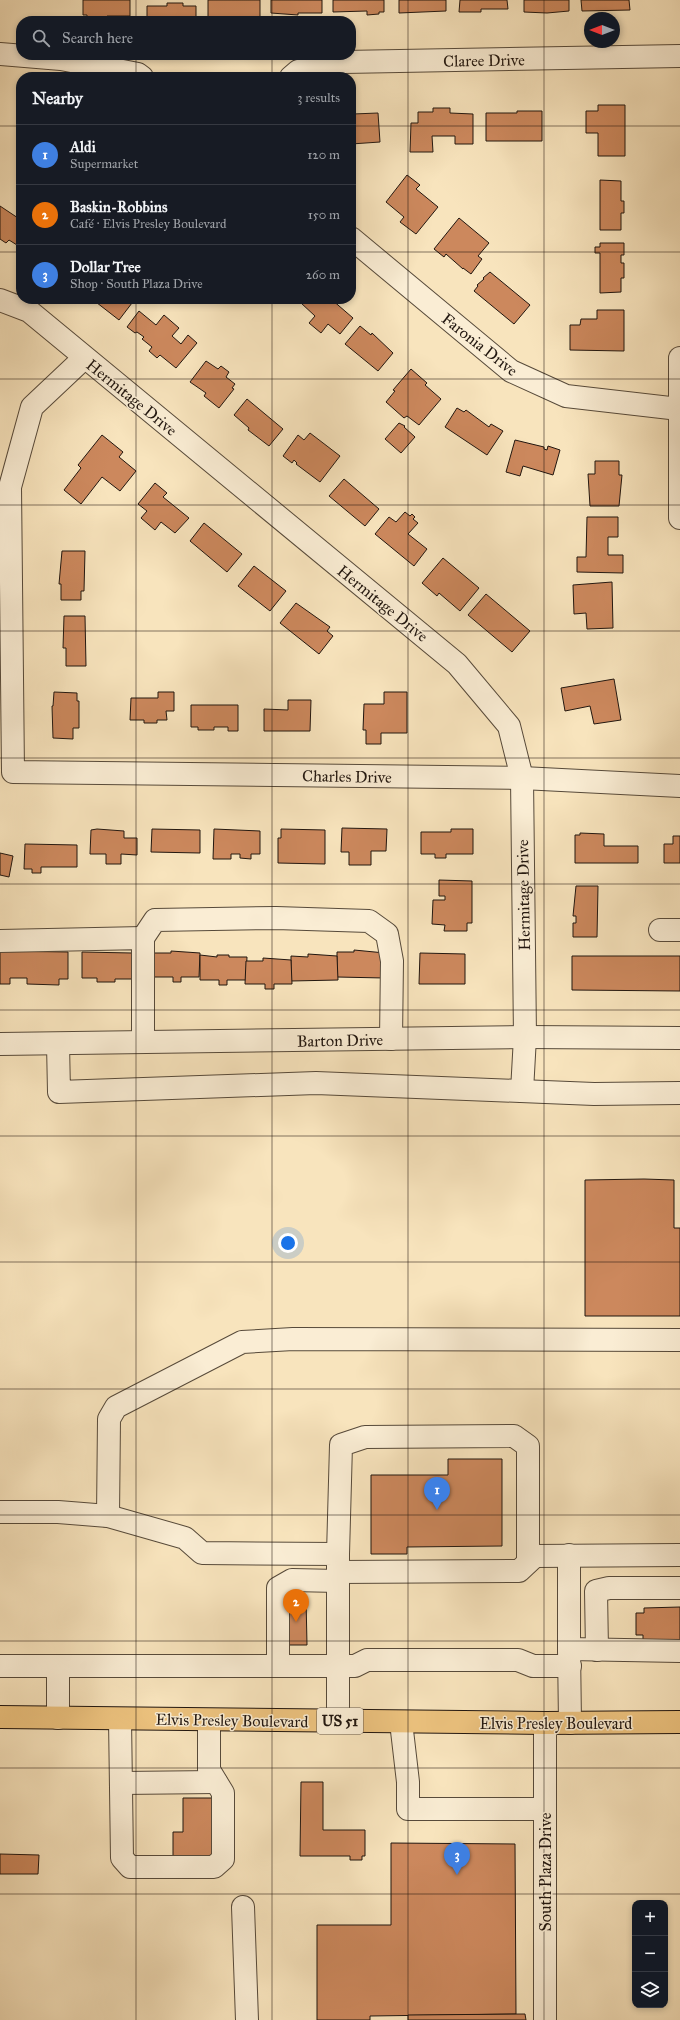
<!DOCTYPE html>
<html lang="en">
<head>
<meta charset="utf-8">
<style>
  body { margin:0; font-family:"IM FELL Great Primer",serif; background:#242831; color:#f1f3f6 }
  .controls { position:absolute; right:12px; bottom:12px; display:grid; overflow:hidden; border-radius:8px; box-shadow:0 2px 6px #0003 }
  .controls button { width:36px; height:36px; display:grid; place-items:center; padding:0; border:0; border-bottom:1px solid #363941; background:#171b24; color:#f1f3f6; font:20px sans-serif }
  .compass { position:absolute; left:584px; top:12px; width:36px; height:36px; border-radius:50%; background:#171b24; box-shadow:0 2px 6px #0003; rotate:270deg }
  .you { position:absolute; left:288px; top:1243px; width:14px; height:14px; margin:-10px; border:3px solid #fff; border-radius:50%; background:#1a73e8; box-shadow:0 0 0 6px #1a73e833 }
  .badge { display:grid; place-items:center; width:26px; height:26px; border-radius:50%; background:#c59692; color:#fff; font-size:13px; font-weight:700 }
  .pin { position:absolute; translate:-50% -33px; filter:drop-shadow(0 1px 2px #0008) }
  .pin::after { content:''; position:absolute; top:21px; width:14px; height:12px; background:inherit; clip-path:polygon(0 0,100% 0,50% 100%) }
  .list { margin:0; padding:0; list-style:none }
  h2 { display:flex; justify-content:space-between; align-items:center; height:52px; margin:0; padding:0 16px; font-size:17px }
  h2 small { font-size:13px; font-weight:400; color:#9ea1a6 }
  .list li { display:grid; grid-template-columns:26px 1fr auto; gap:12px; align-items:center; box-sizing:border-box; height:60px; padding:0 16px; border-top:1px solid #363941 }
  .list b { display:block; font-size:15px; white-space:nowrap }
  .list p { margin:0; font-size:13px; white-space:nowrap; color:#9ea1a6 }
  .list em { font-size:13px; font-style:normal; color:#9ea1a6 }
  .icon { flex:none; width:22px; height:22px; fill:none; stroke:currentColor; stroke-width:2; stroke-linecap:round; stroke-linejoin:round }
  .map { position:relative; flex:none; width:680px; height:2020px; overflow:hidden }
  .search { position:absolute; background:#171b24; box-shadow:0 2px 6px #0003; left:16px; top:16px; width:340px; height:44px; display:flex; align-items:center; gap:10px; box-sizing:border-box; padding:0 14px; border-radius:16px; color:#9ea1a6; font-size:15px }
  .panel { position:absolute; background:#171b24; box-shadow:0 2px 6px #0003; left:16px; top:72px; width:340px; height:232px; border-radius:16px }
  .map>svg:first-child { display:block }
  .building { fill:#cc885d; stroke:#21160f }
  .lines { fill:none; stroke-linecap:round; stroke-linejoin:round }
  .minor-casing { stroke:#574a3a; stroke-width:24 }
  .major-casing { stroke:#21160f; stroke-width:24 }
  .minor { stroke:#faedd4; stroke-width:22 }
  .major { stroke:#ecc27e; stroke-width:22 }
  .grid { fill:none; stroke:#21160f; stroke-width:1; stroke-opacity:0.55 }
  .labels { text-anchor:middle; stroke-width:3; stroke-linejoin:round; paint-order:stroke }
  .shield { fill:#faedd4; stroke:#62564a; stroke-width:1 }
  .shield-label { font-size:15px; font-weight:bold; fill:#21160f }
  .street-label { font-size:16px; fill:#21160f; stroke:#faedd4 }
</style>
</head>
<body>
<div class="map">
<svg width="680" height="2020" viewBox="0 0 680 2020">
  <rect width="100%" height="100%" fill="#f8e4bd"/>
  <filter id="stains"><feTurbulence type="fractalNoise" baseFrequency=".005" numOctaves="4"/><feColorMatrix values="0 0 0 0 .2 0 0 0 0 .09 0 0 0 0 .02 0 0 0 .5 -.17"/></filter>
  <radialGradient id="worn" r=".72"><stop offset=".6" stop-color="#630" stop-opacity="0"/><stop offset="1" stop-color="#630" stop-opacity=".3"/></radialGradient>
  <!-- building -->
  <g class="building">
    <polygon points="83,0 130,0 130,16 107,16 107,19 87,19 87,15 83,15"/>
    <rect x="208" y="0" width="52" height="21"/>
    <polygon points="271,0 322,0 322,13 298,13 298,15 271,13"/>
    <polygon points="333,0 384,0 384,12 379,12 379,14 367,15 367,11 333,12"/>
    <polygon points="399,0 446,0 446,11 399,13"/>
    <polygon points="460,0 507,0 508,9 481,9 481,12 459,12"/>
    <polygon points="524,0 569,0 569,11 547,13 524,12"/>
    <polygon points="581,0 629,0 630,10 582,11"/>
    <polygon points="167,3 183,3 183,6 196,6 196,21 147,21 147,6 167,6"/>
    <polygon points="598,105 625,105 625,156 598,156 598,133 586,133 586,111 598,111"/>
    <polygon points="433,108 450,108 450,113 473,114 473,144 455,144 455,136 432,136 433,152 410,152 411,123 418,123 418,112 433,112"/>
    <polygon points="517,111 542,111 542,141 486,141 486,113 517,113"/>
    <polygon points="378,113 380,142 351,144 351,116 353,116 353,114"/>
    <polygon points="407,175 420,185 416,189 438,207 416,234 400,222 404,217 386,202"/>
    <polygon points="600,180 621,181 621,201 624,201 624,213 621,213 621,230 600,230"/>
    <polygon points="0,206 21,220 21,245 18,244 17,245 9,240 6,243 0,239"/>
    <polygon points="459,218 489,243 478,256 482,259 471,274 463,268 463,269 446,254 444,257 434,249"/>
    <polygon points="600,243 624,243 624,255 621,255 621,263 624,263 624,278 621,278 621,292 600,293 600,253 595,253 595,247 600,247"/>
    <polygon points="490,272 530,305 514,324 474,291 478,286 477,285 484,279 483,278"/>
    <polygon points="92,299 127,299 132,303 119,320"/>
    <polygon points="305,299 331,299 353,318 340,334 328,324 321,333 309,323 315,316 301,303"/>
    <polygon points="597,310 624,310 624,351 570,350 570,325 580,325 581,319 597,319"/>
    <polygon points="139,311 156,325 164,315 179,328 172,336 181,344 188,335 197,343 176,368 160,355 157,358 149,351 152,347 142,339 144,337 137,332 135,333 127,327"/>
    <polygon points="360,326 371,335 372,333 393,353 378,371 345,344"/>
    <polygon points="206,361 218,369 221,366 229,372 226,377 235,384 232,388 234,389 219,408 204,396 206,393 190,382"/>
    <polygon points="411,369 427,383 425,385 441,399 419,425 407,416 404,418 386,402 395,391 393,390"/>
    <polygon points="247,399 283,429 269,446 248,430 249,428 234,415"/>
    <polygon points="457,408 464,412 466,410 489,427 491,424 503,431 487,455 445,427"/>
    <polygon points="399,423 405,426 404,427 415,437 401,453 385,439"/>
    <polygon points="310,433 340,456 320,482 296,464 297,463 294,460 292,463 283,456 298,435 304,440"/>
    <polygon points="102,435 123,452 119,457 136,471 120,491 102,477 81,504 64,490 81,468 78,465"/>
    <polygon points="515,440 544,447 544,449 547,450 548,446 560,450 553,475 523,466 520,476 506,472"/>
    <polygon points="595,461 619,461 619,475 622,475 619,506 590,506 588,474 595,474"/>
    <polygon points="344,479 379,509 365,526 329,496"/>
    <polygon points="155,483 167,493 163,497 189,518 175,533 161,522 155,530 141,518 147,511 138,504"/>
    <polygon points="405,512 410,516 412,514 415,517 413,519 418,523 408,534 427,549 414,566 375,534 389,517 396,522"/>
    <polygon points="587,517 618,517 618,537 608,537 608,555 623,555 623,573 577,572 577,557 586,557"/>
    <polygon points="204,523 242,554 227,572 190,541"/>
    <polygon points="62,551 85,551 84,591 81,591 81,600 61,600 61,584 59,584"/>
    <polygon points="443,558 479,588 460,611 439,593 437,596 422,583"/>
    <polygon points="254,566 286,591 270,611 238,586"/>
    <polygon points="612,582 613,628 587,629 586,613 574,614 573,585"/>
    <polygon points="486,594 530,631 512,652 468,615"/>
    <polygon points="296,603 330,627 327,631 333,636 319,654 280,623"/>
    <polygon points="64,616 85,616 86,666 66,666 66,648 63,648"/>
    <polygon points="614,679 621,720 594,724 590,706 565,711 561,688"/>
    <polygon points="54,692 77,693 77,701 79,701 79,728 73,728 73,739 53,738 52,706 53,706"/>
    <polygon points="158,692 174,692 174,711 166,711 167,720 157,720 157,723 144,723 144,720 130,720 131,698 158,698"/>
    <polygon points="384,692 407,692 407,733 381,733 381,744 366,744 366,730 363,730 364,704 384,704"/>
    <polygon points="288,700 311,700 310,731 264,731 264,709 288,710"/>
    <polygon points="191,705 238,705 238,731 228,731 228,727 214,727 214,730 198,730 198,727 191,727"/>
    <polygon points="342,828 387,829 386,851 371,851 371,865 349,865 349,852 341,852"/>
    <polygon points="97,829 124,831 124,838 137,838 137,855 121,854 121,864 106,864 106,854 90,854 91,830"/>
    <polygon points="152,829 200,830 200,853 151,852"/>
    <polygon points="214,829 260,831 260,854 251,854 251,859 240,858 240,854 231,854 231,859 213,859"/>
    <polygon points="281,829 325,830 325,864 278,863 278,838 281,838"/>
    <polygon points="451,829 473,829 473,854 446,854 446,858 435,858 435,854 421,854 421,832 451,832"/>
    <polygon points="580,833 604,834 604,846 638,846 638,863 575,863 575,835 580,835"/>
    <polygon points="673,836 680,836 680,863 664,863 664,844 673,844"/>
    <polygon points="25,844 77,845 77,867 41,867 41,873 32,873 32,869 24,869"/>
    <polygon points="0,853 13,856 9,877 0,875"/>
    <polygon points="439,880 472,881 472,923 467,923 467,931 444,931 445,925 432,924 433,900 445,900 445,896 439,896"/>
    <polygon points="576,886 598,886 597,937 573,937 573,923 576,923 576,916 573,916"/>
    <polygon points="354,950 385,953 384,978 337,977 337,952 354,952"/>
    <polygon points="0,951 68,952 68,979 59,979 59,985 27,984 27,978 10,978 10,984 0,984"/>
    <polygon points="171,951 200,953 199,977 181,977 181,982 173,982 173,977 153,977 153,953 171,953"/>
    <polygon points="82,952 132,953 132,979 115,979 115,982 97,982 97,978 82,978"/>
    <polygon points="420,953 465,954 465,984 419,984"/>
    <polygon points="308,954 337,956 338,980 291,981 291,956 308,957"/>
    <polygon points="200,955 217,957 217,955 229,955 229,957 247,957 246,980 227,980 227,985 219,985 219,980 200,980"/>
    <polygon points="572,956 680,956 680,991 572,990"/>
    <polygon points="263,958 291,960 292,984 274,984 274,989 265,989 265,984 245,984 246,961 263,961"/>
    <polygon points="644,1179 674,1180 674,1228 680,1228 680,1316 585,1316 585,1180"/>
    <polygon points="448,1459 502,1459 502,1546 407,1547 407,1554 371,1554 371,1475 448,1475"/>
    <polygon points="306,1598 307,1645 286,1645 285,1599"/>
    <polygon points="680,1607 680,1645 643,1645 643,1635 636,1635 636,1613 644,1613 644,1608"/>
    <polygon points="301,1782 323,1782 323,1830 365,1830 365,1856 362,1856 362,1860 350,1860 350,1856 300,1856"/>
    <polygon points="183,1798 215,1798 212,1857 173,1857 173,1832 183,1832"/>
    <polygon points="391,1843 515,1844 516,2014 370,2016 370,2020 317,2020 317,1925 391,1925"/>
    <polygon points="0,1854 39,1855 38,1874 0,1874"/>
    <polygon points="525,2014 526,2020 408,2020 408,2015"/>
  </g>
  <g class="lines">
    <defs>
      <g id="minor">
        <polyline points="0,54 61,59 138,74 142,77"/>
        <polyline points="291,77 298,71 344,62 680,56"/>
        <polyline points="351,238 511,371 566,396 679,409"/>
        <polyline points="0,300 29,311 457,664 509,726 522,778 525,1037 522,1091"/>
        <polyline points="84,358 32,407 10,487 13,772 522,778 680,786"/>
        <polyline points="680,358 680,518"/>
        <polyline points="660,930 680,930"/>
        <polyline points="143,938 155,920 276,918 369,921 387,934 392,961 391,1039"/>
        <polyline points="0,941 143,938 143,1042"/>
        <polyline points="0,1044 525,1037 680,1038"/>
        <polyline points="58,1044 59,1092 316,1083 594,1094 680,1093"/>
        <polyline points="0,1512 58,1512 108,1516 185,1538 202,1553 338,1554 338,1721"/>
        <polyline points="108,1516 109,1419 116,1407 242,1342 293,1339 680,1340"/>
        <polyline points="338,1554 341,1445 365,1437 514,1436 528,1446 528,1562"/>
        <polyline points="569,1555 569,1649"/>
        <polyline points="338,1572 519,1571 535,1556 680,1555"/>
        <polyline points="597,1650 596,1591 609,1588 680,1588"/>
        <polyline points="0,1666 355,1666 367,1660 518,1660 533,1666 570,1666"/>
        <polyline points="58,1666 58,1718"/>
        <polyline points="278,1666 278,1588 292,1580 338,1581"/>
        <polyline points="120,1719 122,1858 130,1867 214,1867 223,1859 223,1793 209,1770 209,1720"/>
        <polyline points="401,1722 408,1782 408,1809 545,1809"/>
        <polyline points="545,1723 545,2020"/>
        <polyline points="570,1723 569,1649 680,1651"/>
        <polyline points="121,1783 216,1782"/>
        <polyline points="243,1907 247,2020"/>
      </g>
      <polyline id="major" points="0,1717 545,1723 680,1722"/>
    </defs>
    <!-- minor casing -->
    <use href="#minor" class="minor-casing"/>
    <!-- major casing -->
    <use href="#major" class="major-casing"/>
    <!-- minor -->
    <use href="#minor" class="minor"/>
    <!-- major -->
    <use href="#major" class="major"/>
  </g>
  <!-- grid -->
  <path class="grid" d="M 136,0 L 136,21M 272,0 L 272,21M 408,0 L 408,2020M 544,0 L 544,2020M 136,55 L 136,77M 272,55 L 272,77M 0,126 L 21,126M 351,126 L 680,126M 0,252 L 21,252M 351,252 L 680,252M 136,299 L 136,2020M 272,299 L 272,2020M 0,379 L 680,379M 0,505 L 680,505M 0,631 L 680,631M 0,758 L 680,758M 0,884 L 680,884M 0,1010 L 680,1010M 0,1136 L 680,1136M 0,1262 L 680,1262M 0,1389 L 680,1389M 0,1515 L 680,1515M 0,1641 L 680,1641M 0,1768 L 680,1768M 0,1894 L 680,1894"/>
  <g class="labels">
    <!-- shield labels -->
    <rect class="shield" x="317" y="1708" width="46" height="26" rx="3"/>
    <g class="shield-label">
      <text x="340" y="1726">US 51</text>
    </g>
    <!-- street labels -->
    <g class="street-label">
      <text transform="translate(484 60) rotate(-1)" y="6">Claree Drive</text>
      <text transform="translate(480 344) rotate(38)" y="6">Faronia Drive</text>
      <text transform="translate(132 397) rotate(39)" y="6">Hermitage Drive</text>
      <text transform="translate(383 603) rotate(39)" y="6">Hermitage Drive</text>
      <text transform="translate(347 776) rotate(1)" y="6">Charles Drive</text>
      <text transform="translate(523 895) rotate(-91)" y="6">Hermitage Drive</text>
      <text transform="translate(340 1040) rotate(-1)" y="6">Barton Drive</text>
      <text transform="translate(232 1720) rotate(1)" y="6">Elvis Presley Boulevard</text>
      <text x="556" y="1729">Elvis Presley Boulevard</text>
      <text transform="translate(545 1872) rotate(-90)" y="6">South Plaza Drive</text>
    </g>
  </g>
  <rect width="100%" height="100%" filter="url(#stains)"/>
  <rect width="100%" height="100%" fill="url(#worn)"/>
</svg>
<div class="controls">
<button>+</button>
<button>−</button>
<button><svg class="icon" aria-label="layers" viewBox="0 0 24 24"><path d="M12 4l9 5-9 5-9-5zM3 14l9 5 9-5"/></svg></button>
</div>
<svg class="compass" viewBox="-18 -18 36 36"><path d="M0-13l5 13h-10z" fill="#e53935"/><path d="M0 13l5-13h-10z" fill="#9ea1a6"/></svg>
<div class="you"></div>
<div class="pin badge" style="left:437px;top:1510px;background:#3f7fe0">1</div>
<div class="pin badge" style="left:296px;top:1622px;background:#e8710a">2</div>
<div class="pin badge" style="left:457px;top:1875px;background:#3f7fe0">3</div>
<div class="search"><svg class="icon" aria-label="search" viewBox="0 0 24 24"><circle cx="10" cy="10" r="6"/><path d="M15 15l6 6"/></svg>Search here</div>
<section class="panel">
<h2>Nearby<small>3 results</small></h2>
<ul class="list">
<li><span class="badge" style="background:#3f7fe0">1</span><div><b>Aldi</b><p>Supermarket</p></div><em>120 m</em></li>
<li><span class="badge" style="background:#e8710a">2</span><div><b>Baskin-Robbins</b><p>Café · Elvis Presley Boulevard</p></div><em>150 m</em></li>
<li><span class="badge" style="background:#3f7fe0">3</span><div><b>Dollar Tree</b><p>Shop · South Plaza Drive</p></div><em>260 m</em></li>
</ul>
</section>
</div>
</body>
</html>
